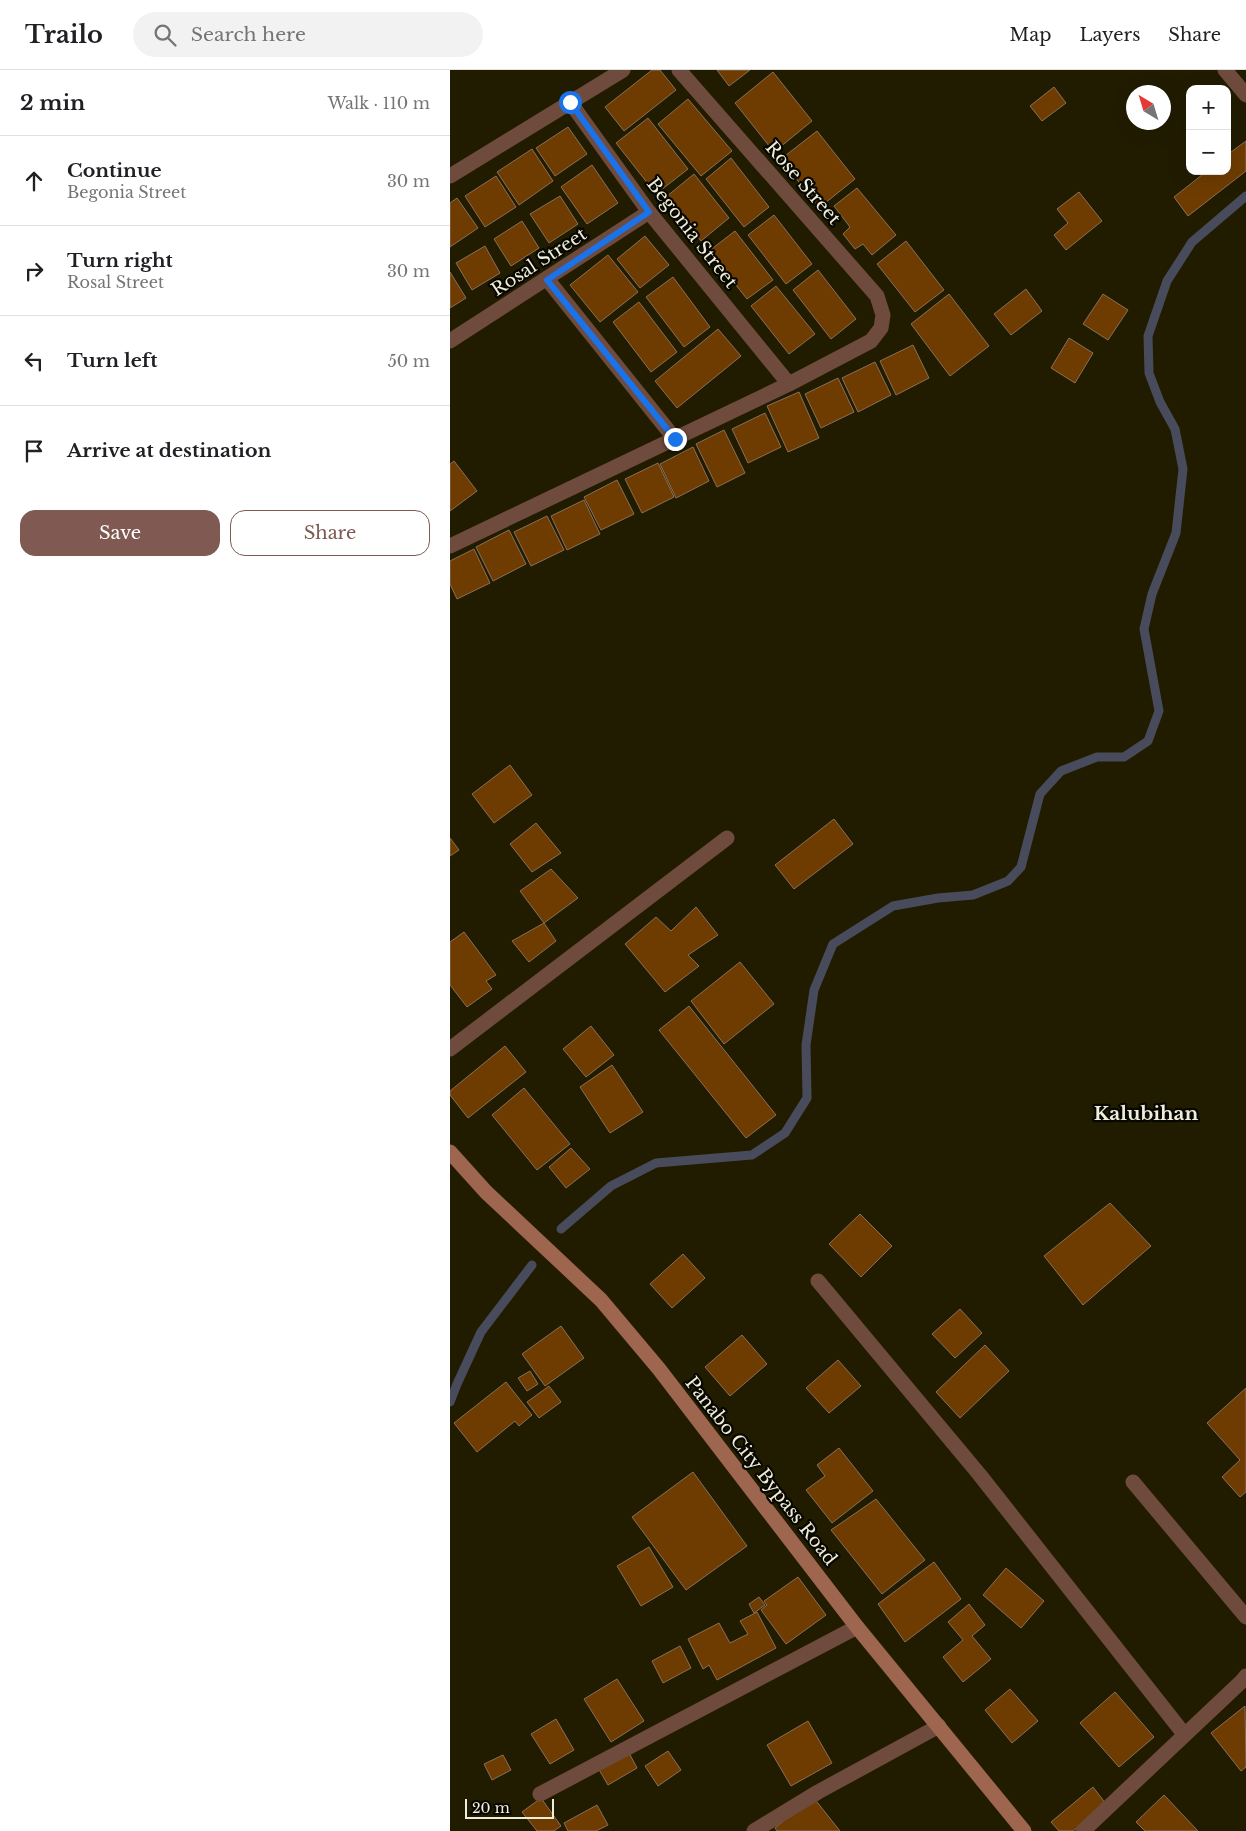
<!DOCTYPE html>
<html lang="en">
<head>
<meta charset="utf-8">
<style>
  body { margin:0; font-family:"Libre Baskerville",serif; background:#f2f2f2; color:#202124 }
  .controls { position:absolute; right:15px; top:15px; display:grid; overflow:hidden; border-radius:10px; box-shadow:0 5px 20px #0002 }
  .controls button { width:45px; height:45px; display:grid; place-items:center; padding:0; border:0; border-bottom:1px solid #e0e0e0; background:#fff; color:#202124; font:25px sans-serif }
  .compass { position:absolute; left:676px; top:15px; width:45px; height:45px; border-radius:50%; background:#fff; box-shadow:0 5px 20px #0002; rotate:322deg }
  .scale { position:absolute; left:15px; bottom:12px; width:89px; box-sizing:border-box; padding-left:5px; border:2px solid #efeddb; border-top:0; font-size:14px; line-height:18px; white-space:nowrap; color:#efeddb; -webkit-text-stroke:4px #080700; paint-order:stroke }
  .stop { position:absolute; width:15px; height:15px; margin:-11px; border:4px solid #1a73e8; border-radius:50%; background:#fff }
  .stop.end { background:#1a73e8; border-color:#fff; box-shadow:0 1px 5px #0008 }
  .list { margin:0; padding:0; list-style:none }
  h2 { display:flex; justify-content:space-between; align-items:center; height:65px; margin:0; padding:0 20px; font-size:21px }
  h2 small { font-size:16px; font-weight:400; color:#757577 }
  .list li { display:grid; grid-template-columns:32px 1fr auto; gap:15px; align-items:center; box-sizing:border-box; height:90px; padding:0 20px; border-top:1px solid #e0e0e0 }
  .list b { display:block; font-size:19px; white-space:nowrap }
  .list p { margin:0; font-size:16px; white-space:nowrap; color:#757577 }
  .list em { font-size:16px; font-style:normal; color:#757577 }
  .actions { display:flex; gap:10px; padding:15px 20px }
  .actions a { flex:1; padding:11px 0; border:1px solid #7f5952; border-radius:15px; text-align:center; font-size:18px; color:#7f5952 }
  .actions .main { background:#7f5952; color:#fff }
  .icon { flex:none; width:28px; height:28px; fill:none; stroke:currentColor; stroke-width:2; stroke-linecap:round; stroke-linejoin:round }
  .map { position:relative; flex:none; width:796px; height:1761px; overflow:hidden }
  header { display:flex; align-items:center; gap:30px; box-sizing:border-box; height:70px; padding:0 25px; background:#fff; border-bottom:1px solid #e0e0e0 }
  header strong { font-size:24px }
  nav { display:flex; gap:28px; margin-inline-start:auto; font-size:18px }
  .search { width:350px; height:45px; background:#f2f2f2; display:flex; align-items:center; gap:12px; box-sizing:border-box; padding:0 18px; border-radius:28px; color:#757577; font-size:19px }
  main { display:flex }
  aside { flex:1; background:#fff }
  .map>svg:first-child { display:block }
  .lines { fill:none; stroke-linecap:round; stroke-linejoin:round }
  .stream { stroke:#484b5c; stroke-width:9 }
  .building { fill:#6e3c00; stroke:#8a7059 }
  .street { stroke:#6f4b3d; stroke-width:15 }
  .secondary { stroke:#9e654f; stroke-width:15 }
  .route { stroke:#1a73e8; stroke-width:6 }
  .labels { text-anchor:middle; stroke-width:4.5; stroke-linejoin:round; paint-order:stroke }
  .street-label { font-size:18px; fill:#efeddb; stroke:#080700 }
  .neighbourhood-label { font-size:19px; font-weight:bold; fill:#efeddb; stroke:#080700 }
</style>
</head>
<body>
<header>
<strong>Trailo</strong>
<div class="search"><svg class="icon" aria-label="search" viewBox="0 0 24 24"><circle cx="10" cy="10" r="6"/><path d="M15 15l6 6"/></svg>Search here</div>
<nav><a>Map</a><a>Layers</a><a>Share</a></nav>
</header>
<main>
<aside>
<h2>2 min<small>Walk · 110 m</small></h2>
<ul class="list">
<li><svg class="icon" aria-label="ahead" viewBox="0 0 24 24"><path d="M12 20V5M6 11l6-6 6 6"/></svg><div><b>Continue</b><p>Begonia Street</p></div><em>30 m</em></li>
<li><svg class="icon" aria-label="right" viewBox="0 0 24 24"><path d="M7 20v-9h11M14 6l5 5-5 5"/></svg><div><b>Turn right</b><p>Rosal Street</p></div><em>30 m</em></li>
<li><svg class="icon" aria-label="left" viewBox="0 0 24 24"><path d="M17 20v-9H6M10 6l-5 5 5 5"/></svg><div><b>Turn left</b></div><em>50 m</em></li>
<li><svg class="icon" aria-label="arrive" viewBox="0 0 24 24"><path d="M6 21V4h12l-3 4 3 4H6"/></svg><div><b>Arrive at destination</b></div></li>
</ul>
<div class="actions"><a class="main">Save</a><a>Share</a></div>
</aside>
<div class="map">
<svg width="796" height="1761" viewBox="0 0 796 1761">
  <rect width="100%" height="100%" fill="#211c00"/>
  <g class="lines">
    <!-- stream -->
    <g class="stream">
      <polyline points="111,1159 161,1116 206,1093 302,1085 335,1063 357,1028 356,975 364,920 383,874 443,836 488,828 523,825 558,811 571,797 590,724 611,701 647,687 674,687 698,671 709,641 694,559 702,524 726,463 733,399 725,359 710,332 699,303 698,266 717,211 742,172 796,126"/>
      <polyline points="0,1332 7,1314 31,1262 82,1195"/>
    </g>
  </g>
  <!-- building -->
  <g class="building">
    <polygon points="202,0 210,0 226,20 174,61 155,37"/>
    <polygon points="267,0 300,0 279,16"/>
    <polygon points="323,2 362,51 324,82 285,33"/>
    <polygon points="604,17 616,33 592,51 580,36"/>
    <polygon points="238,29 282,81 251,106 208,54"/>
    <polygon points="198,48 238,99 206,124 166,73"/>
    <polygon points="118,57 137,84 105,106 86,78"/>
    <polygon points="367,61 405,109 369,138 331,89"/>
    <polygon points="796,71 796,101 738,146 724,127 757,101 777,101 777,85"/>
    <polygon points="82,79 103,111 69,135 47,102"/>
    <polygon points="281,88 319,137 294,157 256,109"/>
    <polygon points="142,95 168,133 137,154 111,117"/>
    <polygon points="244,104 279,148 251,171 216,127"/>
    <polygon points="46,106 66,137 35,157 15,126"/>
    <polygon points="407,118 446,165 422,185 413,174 405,179 393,164 400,157 384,136"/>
    <polygon points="629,122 652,151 616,180 604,165 618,153 607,139"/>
    <polygon points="110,126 128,154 99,173 80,144"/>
    <polygon points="7,128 28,158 0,177 0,133"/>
    <polygon points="324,145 362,194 336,214 298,165"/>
    <polygon points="72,151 89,178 61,196 44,169"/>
    <polygon points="285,161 323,210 297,229 259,181"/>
    <polygon points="195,166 219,195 190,218 167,189"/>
    <polygon points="456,171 494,220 465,242 427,194"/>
    <polygon points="35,176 50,203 22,220 6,193"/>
    <polygon points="158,185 188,222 150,252 120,215"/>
    <polygon points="368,200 406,249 381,269 343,220"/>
    <polygon points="0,202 16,228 0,238"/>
    <polygon points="223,207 260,257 234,277 196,227"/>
    <polygon points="326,216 365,264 339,284 301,236"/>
    <polygon points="576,219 592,241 561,265 544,244"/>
    <polygon points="499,224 539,276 500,306 461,254"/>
    <polygon points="653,224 678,240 658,270 633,254"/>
    <polygon points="189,232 227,282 201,302 163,252"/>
    <polygon points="268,259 291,286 227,338 205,311"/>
    <polygon points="619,268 643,283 625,313 601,298"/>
    <polygon points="463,275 479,308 446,325 430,291"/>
    <polygon points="425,292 441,325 408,342 392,308"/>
    <polygon points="388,308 404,342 371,358 355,324"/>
    <polygon points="349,322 369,368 338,382 317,336"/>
    <polygon points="315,343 331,377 298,393 282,359"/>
    <polygon points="274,360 295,403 267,417 246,374"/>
    <polygon points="243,377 259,411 226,428 210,394"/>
    <polygon points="4,391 27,421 0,441 0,394"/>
    <polygon points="208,393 224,427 192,443 175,409"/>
    <polygon points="167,410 184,444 151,460 134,427"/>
    <polygon points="134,430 150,464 117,480 101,446"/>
    <polygon points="97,446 114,480 81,496 64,462"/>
    <polygon points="59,460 76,494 43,511 26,477"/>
    <polygon points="24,479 40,513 7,529 0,514 0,491"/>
    <polygon points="60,695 82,725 44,753 22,724"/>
    <polygon points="384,749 403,774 344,819 325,795"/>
    <polygon points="86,753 111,783 82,802 60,774"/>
    <polygon points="0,768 9,780 0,786"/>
    <polygon points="101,799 128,828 94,853 70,821"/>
    <polygon points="246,837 268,865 238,885 249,896 215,922 175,874 206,847 221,861"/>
    <polygon points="94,853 106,871 79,892 62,871"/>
    <polygon points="14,862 46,905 36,911 42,919 17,937 0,915 0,872"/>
    <polygon points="290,892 324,934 274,974 241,931"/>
    <polygon points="239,936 326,1045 296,1068 209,960"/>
    <polygon points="141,956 164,985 136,1007 113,979"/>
    <polygon points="55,976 76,1002 18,1048 0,1025 0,1021"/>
    <polygon points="162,995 193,1042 160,1063 130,1017"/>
    <polygon points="74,1018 120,1074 87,1100 42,1045"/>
    <polygon points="121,1078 140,1099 116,1118 99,1097"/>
    <polygon points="660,1133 701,1176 633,1235 594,1186"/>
    <polygon points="410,1144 442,1176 411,1207 379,1174"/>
    <polygon points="233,1184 255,1208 222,1238 200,1214"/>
    <polygon points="510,1239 532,1263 505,1288 482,1264"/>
    <polygon points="111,1256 134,1288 95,1316 72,1284"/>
    <polygon points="292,1265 317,1294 280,1326 255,1297"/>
    <polygon points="535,1275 559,1301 510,1348 486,1322"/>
    <polygon points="388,1290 411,1316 379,1343 356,1318"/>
    <polygon points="80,1301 88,1314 77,1321 68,1308"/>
    <polygon points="56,1312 82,1345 69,1356 65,1351 27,1382 4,1353"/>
    <polygon points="99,1316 111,1332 89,1348 77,1332"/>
    <polygon points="796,1318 796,1422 790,1427 772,1407 790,1390 757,1353"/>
    <polygon points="389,1378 423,1421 382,1453 356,1420 375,1406 367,1395"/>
    <polygon points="243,1402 297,1476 236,1520 182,1447"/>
    <polygon points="426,1429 475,1490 432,1524 381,1460"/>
    <polygon points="199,1477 223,1517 191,1536 167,1496"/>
    <polygon points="484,1492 511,1529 455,1572 428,1534"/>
    <polygon points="556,1498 594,1531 571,1558 533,1525"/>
    <polygon points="348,1507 376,1545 336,1574 311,1540 317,1535 314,1531"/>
    <polygon points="309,1527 315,1535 304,1543 299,1534"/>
    <polygon points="519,1534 535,1555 522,1566 541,1589 513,1612 493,1587 513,1570 498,1552"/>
    <polygon points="307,1542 326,1578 267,1610 259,1595 253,1599 238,1569 269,1553 280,1573 298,1564 290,1551"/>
    <polygon points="230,1576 241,1598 213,1613 202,1591"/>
    <polygon points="167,1609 194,1651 161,1672 134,1629"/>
    <polygon points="560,1619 588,1651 562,1673 535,1640"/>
    <polygon points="665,1622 704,1667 669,1697 630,1653"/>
    <polygon points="795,1636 796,1697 791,1701 761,1663"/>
    <polygon points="106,1649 124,1680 100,1694 81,1664"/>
    <polygon points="358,1651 382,1693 341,1716 317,1675"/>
    <polygon points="178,1681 187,1698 158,1715 148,1698"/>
    <polygon points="218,1681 231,1700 208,1716 195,1696"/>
    <polygon points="53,1685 61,1700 42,1710 34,1694"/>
    <polygon points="643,1717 656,1734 623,1761 609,1761 601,1752"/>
    <polygon points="714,1725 748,1761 695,1761 686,1752"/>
    <polygon points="363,1727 390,1761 327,1761 325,1758"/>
    <polygon points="91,1728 111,1756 104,1761 87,1761 72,1742"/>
    <polygon points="147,1735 158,1755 146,1761 118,1761 114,1753"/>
  </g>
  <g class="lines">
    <!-- street -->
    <g class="street">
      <polyline points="775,0 796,25"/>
      <polyline points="120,32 199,142 339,314"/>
      <polyline points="0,106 173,0"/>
      <polyline points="97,209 225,369"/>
      <polyline points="0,271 199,142"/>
      <polyline points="0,476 339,314 421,271 431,258 433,245 427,226 229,0"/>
      <polyline points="0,979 277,768"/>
      <polyline points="368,1211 529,1404 734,1664"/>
      <polyline points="683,1412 796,1547"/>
      <polyline points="90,1724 407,1557"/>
      <polyline points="304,1761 368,1722 489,1656"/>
      <polyline points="633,1761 792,1611 796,1606"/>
    </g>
    <!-- secondary -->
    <polyline class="secondary" points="0,1082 36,1122 151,1230 209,1299 407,1557 574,1761"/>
  </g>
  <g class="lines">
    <!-- route -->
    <polyline class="route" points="120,32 199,142 97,210 225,369"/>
  </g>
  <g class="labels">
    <!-- street labels -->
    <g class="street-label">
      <text transform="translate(353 113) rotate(49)" y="6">Rose Street</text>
      <text transform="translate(242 163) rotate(52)" y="6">Begonia Street</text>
      <text transform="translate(89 192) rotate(-33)" y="6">Rosal Street</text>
      <text transform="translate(311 1401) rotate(52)" y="6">Panabo City Bypass Road</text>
    </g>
    <!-- neighbourhood labels -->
    <g class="neighbourhood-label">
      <text x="696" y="1050">Kalubihan</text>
    </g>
  </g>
</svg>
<div class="controls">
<button>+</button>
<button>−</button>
</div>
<svg class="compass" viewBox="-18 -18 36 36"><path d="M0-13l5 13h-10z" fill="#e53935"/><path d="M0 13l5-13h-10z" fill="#757577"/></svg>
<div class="scale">20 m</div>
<div class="stop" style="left:120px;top:32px"></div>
<div class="stop end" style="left:225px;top:369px"></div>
</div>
</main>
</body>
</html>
